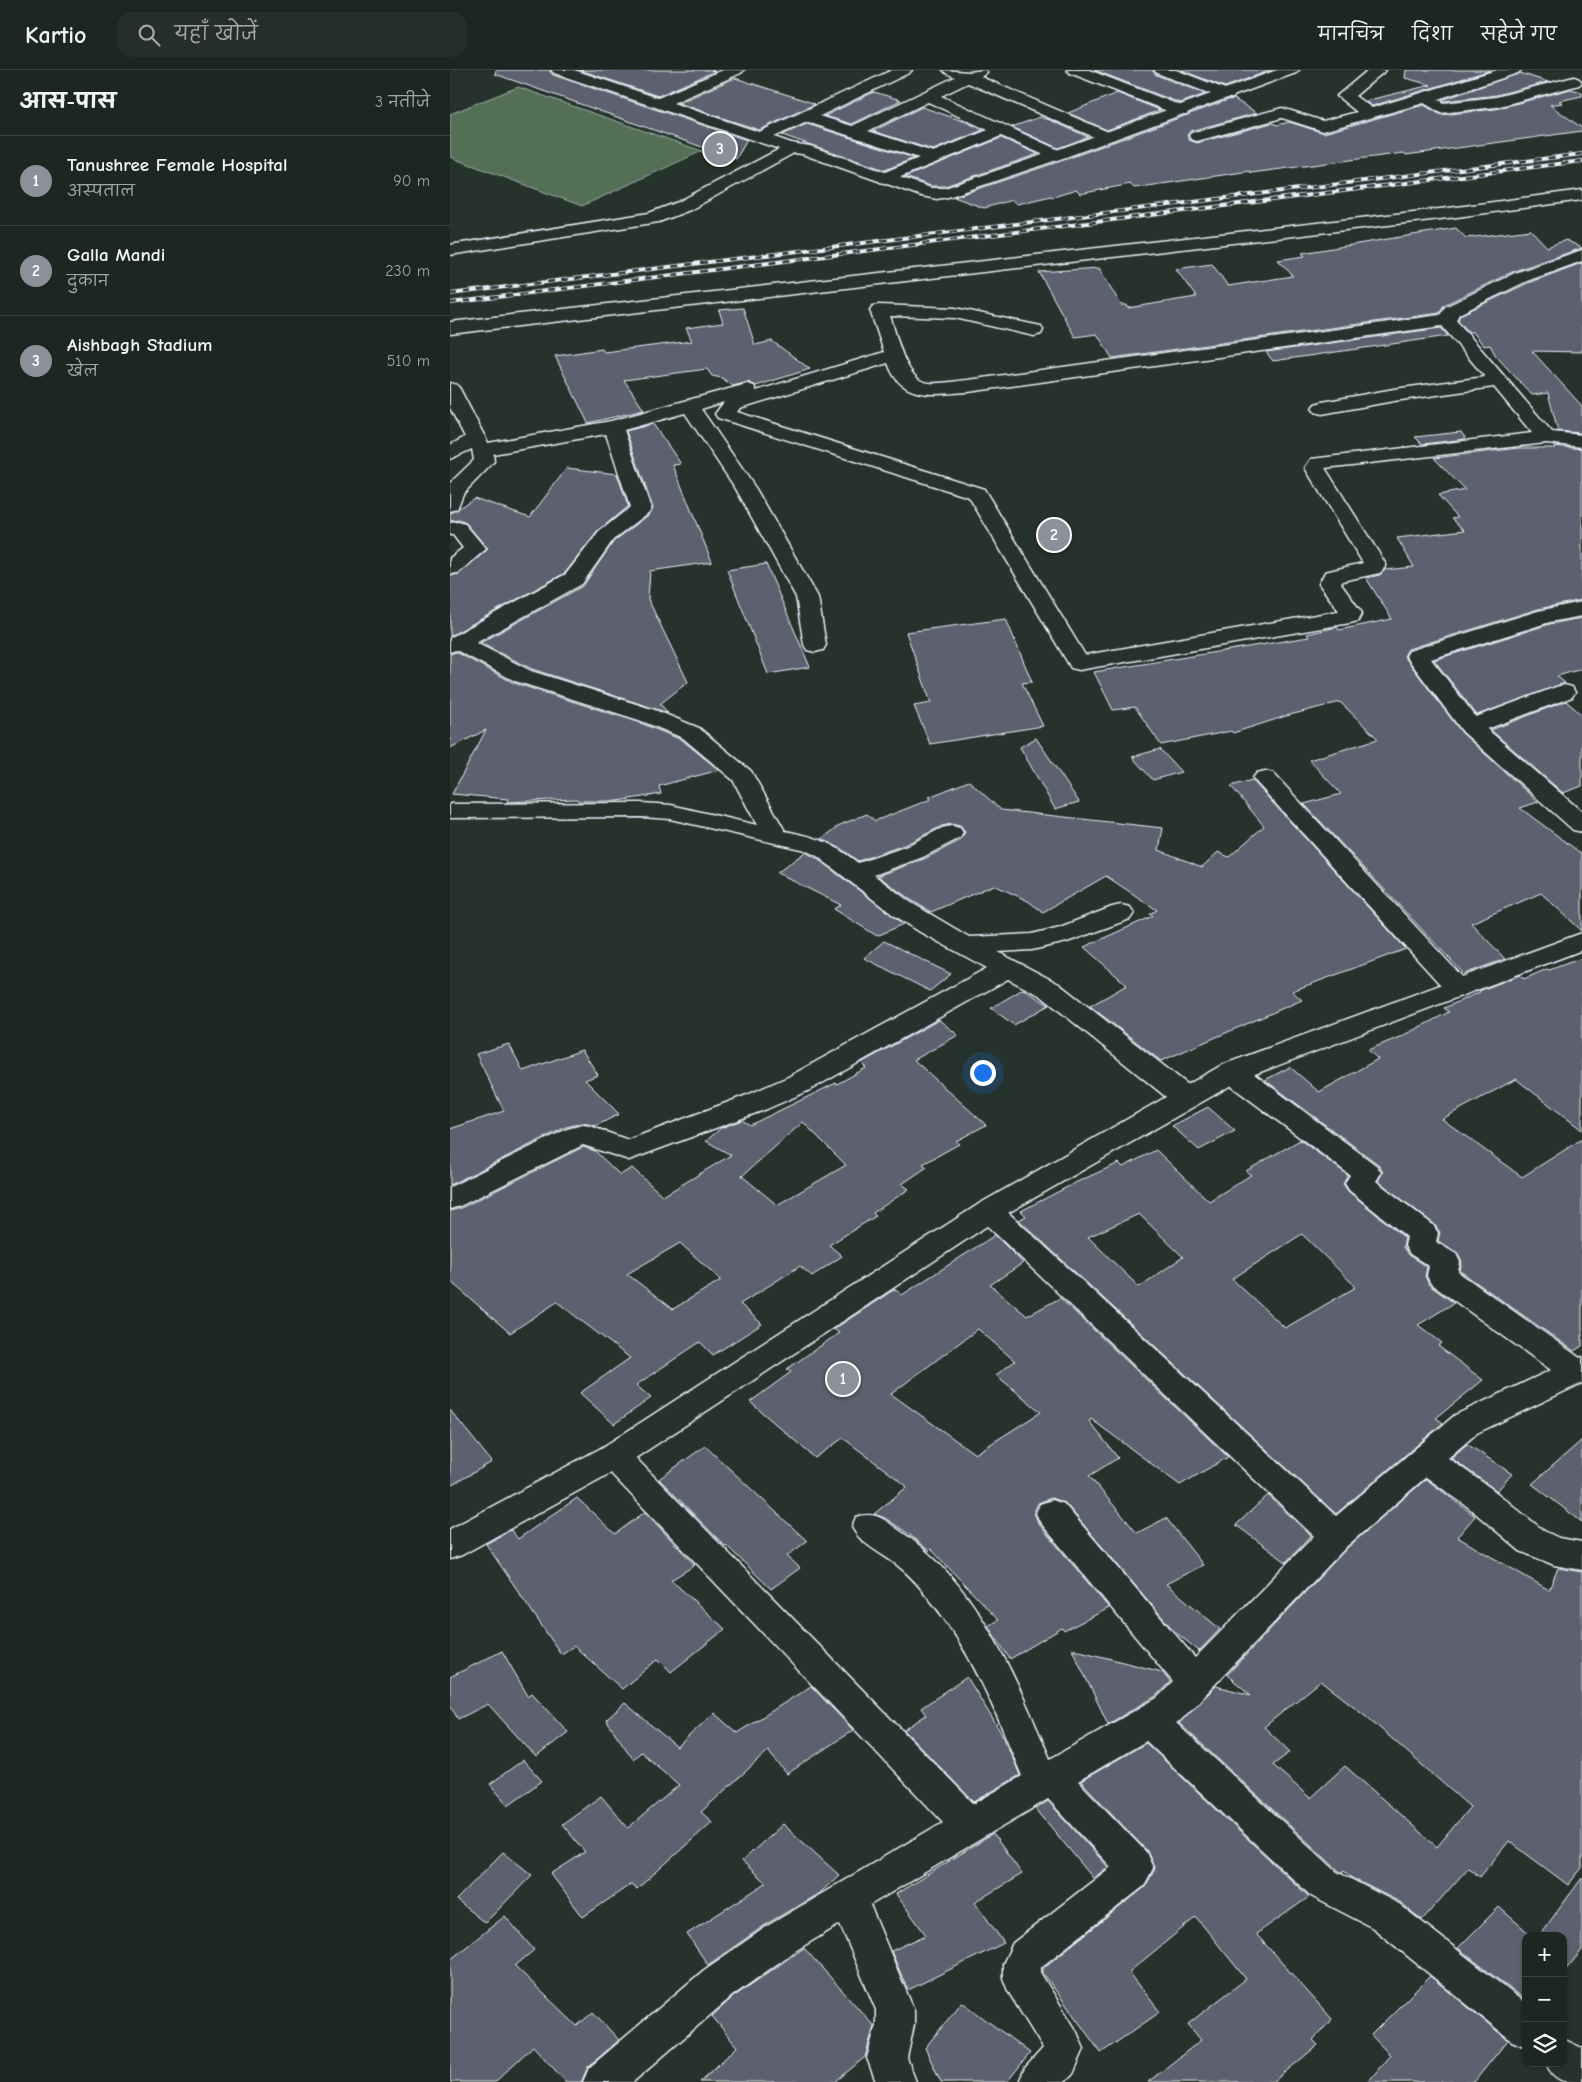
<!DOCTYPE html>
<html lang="hi">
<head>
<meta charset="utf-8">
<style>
  body { margin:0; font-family:"Comic Neue","Playpen Sans Deva",sans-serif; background:#252e2a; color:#f1f3f6 }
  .controls { position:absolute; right:15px; bottom:15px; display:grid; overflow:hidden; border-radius:10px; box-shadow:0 1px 4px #0004 }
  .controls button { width:45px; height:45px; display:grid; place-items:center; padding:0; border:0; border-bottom:1px solid #3a4340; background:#1c2622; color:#f1f3f6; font:25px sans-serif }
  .you { position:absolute; left:532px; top:1002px; width:18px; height:18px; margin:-12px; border:4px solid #fff; border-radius:50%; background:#1a73e8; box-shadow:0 0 0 8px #1a73e833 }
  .badge { display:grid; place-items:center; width:32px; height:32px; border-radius:50%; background:#8c9099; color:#fff; font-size:16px; font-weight:700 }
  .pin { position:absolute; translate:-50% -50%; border:2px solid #fff; box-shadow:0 1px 5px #0006 }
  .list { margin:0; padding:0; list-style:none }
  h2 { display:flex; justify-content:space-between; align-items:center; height:65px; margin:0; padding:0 20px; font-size:21px }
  h2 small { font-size:16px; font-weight:400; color:#a0a5a5 }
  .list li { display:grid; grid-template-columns:32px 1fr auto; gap:15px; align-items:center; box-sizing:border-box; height:90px; padding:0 20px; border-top:1px solid #3a4340 }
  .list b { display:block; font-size:19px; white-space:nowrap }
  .list p { margin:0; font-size:16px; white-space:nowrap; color:#a0a5a5 }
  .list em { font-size:16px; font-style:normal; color:#a0a5a5 }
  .icon { flex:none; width:28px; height:28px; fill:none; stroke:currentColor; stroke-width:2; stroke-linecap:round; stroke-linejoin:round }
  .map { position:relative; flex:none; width:1132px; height:2012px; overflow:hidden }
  header { display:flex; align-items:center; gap:30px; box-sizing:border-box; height:70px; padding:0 25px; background:#1c2622; border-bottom:1px solid #3a4340 }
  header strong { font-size:24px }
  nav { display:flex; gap:28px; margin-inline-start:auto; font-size:18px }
  .search { width:350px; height:45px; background:#252e2a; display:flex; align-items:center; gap:12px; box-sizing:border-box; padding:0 18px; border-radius:15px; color:#a0a5a5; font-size:19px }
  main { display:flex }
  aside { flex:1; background:#1c2622 }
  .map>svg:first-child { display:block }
  .green { fill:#536f57; stroke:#9eb0a8 }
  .building { fill:#5d616e; stroke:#e8f1f8; fill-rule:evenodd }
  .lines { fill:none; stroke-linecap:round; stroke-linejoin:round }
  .minor-casing { stroke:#e8f1f8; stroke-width:3 }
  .major-casing { stroke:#e8f1f8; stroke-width:3 }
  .minor { fill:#26332d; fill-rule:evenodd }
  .major { fill:#26332d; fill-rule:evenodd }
  .rail-casing { stroke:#e8f1f8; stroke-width:4 }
  .rail { stroke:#26332d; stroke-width:2.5; stroke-dasharray:7; stroke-linecap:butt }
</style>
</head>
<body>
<header>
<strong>Kartio</strong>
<div class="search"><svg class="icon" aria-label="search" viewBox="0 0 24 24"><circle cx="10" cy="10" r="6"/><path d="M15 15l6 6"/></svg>यहाँ खोजें</div>
<nav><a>मानचित्र</a><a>दिशा</a><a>सहेजे गए</a></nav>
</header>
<main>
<aside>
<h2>आस-पास<small>3 नतीजे</small></h2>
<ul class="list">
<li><span class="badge">1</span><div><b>Tanushree Female Hospital</b><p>अस्पताल</p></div><em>90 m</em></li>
<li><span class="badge">2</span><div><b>Galla Mandi</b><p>दुकान</p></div><em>230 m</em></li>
<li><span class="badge">3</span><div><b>Aishbagh Stadium</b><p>खेल</p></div><em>510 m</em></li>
</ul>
</aside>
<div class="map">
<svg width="1132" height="2012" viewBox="0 0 1132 2012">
  <rect width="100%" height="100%" fill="#26332d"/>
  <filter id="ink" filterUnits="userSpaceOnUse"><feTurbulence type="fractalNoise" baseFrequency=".02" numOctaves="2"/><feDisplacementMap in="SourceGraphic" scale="10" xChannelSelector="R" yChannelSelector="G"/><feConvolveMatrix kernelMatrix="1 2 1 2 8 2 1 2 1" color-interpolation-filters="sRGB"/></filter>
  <g filter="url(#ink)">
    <!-- green -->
    <polygon class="green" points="68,17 252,81 132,136 0,87 0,44"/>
    <!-- building -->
    <g class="building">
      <polygon points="46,0 99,0 103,5 297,70 286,89 45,4"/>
      <polygon points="130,0 260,0 265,1 208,26"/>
      <polygon points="644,0 702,0 706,5 755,24 730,33"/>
      <polygon points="731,0 821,0 775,17"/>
      <polygon points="956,0 1041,0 922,36 915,31 981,15 955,8"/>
      <polygon points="1070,3 1098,12 1046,25 994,31 992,30"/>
      <polygon points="285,8 357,31 365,34 309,60 228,33"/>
      <polygon points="1121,19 1132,22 1132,26 1109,31 1112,33 1100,35 1132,58 1132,61 956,85 954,83 801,103 800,101 684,118 680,114 630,124 626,120 603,127 601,126 567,134 562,130 534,138 504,127 614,90 778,30 784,29 807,43 740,61 737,65 739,70 747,73 822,53 827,55 839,52 874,63 974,35 991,45 1046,39"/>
      <polygon points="424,22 451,30 402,54 375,46"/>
      <polygon points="667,23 710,40 657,60 618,43"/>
      <polygon points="472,37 516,52 533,60 483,80 423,61"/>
      <polygon points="590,47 600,50 638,67 608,78 562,57"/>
      <polygon points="357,54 464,88 435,100 332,65"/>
      <polygon points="551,68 588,84 495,116 481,116 455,107"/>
      <polygon points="1006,158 1016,168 1081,160 1097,177 1116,170 1132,178 1064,201 994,235 989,243 662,288 647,264 625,267 589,202 649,198 671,235 677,235 678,238 746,227 726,199 762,194 778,216 843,206 828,190 855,186 852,183"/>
      <polygon points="1132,193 1132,282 1082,281 1132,336 1132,363 1108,361 1098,323 1082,325 1046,286 1040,275 1034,276 1023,262 1019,262 1008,250 1010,245 1078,213"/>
      <polygon points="293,238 305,275 322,271 360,299 306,316 298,312 283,316 272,308 262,306 257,299 174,310 194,340 138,353 105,286 152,279 154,282 242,271 236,258 273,253 269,240"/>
      <polygon points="991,258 998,266 823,291 816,282"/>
      <polygon points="203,354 231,394 223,395 262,492 200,501 198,529 238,612 210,634 218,643 82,599 30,573 133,516 164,471 200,444 203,438 176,361"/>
      <polygon points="1011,362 1016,369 972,374 965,367"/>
      <polygon points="1104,376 1132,379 1132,530 1088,539 958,579 954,586 1012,663 1088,732 1070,738 1132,784 1132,861 1091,823 1021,853 1055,889 1014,904 854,734 891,724 859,690 928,669 890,632 836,646 783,663 781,661 711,675 685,637 663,640 644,602 859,567 857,564 887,557 889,560 942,549 916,508 930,505 935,500 964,497 947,468 1015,460 1002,448 1008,447 988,425 1015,420 984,388 1069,378 1105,378"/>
      <polygon points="117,398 167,404 178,436 148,461 115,503 0,566 0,506 9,504 38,479 16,453 9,450 0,451 0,444 24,428 80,447"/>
      <polygon points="316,494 360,597 318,604 277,500"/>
      <polygon points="1132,548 1132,599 1107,606 1115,613 1027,645 984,590 1100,554"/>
      <polygon points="556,549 582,612 572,613 593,656 480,674 464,636 481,633 456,562"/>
      <polygon points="6,582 64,613 188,652 232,670 269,700 209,716 211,724 168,731 128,731 127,729 57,732 58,729 2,724 36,660 0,678 0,584"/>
      <polygon points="1116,631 1132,645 1132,716 1113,723 1041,660"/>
      <polygon points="586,668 629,732 605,739 570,677"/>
      <polygon points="710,679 731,702 703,710 682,687"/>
      <polygon points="802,710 956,879 842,921 852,930 711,991 640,936 677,915 634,877 703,846 700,844 707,840 656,806 593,842 578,831 544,815 481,842 461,830 428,806 474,789 511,770 515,762 510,756 501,754 492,756 454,775 408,791 390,778 372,769 390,755 417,744 425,751 481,729 479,727 519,711 551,740 713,758 709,780 752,797 768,782 779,787 814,756 781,716"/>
      <polygon points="355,782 366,788 454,854 427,866 384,839 391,835 327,803"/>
      <polygon points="434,871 501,904 480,921 414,888"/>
      <polygon points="1132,888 1132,1060 1066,1009 992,1049 1072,1107 1132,1069 1132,1276 1124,1281 1010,1201 1012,1192 1008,1183 988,1171 990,1162 984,1154 928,1111 933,1102 928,1094 815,1010 840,997 869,1022 928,989 918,980 952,966 999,942 994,938 1030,922 1029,921 1070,905 1074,909 1097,899 1099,900"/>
      <polygon points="573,919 599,935 564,955 541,938"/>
      <path d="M 489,950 L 508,965 L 464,990 L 536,1055 L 506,1071 L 509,1074 L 473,1094 L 477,1097 L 452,1114 L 459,1119 L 423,1143 L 426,1146 L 379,1175 L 392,1186 L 362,1206 L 350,1196 L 290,1234 L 312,1254 L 263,1285 L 250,1272 L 186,1315 L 201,1328 L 164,1354 L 130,1323 L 180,1288 L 107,1232 L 60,1263 L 0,1211 L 0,1141 L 11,1138 L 133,1077 L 145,1081 L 170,1105 L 182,1098 L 213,1126 L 281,1085 L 256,1071 L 271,1058 L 292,1050 L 300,1055 L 386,1013 L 387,1014 L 416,998 L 411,993 ZM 353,1052 L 396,1095 L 327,1135 L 292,1106 ZM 230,1173 L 271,1210 L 223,1239 L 177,1204 Z"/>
      <polygon points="59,974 73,1001 132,980 148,1005 135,1010 169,1044 146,1056 133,1053 116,1057 0,1115 0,1059 54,1041 26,984"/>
      <polygon points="758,1037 785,1061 749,1080 722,1056"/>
      <path d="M 850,1070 L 898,1105 L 893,1114 L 898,1121 L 955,1168 L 953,1177 L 958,1185 L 977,1197 L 975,1206 L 979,1215 L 1004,1233 L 968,1255 L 992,1273 L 988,1276 L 1033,1310 L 986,1348 L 993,1353 L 886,1444 L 569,1150 L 576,1146 L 571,1141 L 627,1112 L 669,1093 L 673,1097 L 706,1080 L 759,1131 L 801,1105 L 796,1101 ZM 689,1144 L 733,1187 L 689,1217 L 638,1167 ZM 852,1164 L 906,1217 L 835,1258 L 782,1209 Z"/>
      <path d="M 545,1165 L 573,1193 L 540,1215 L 577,1246 L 610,1228 L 778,1387 L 730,1415 L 641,1349 L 639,1351 L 668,1388 L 639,1406 L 687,1463 L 716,1448 L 753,1495 L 716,1514 L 770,1559 L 749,1581 L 724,1561 L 615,1433 L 601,1428 L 588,1433 L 584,1442 L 588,1453 L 659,1538 L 614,1561 L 612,1558 L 560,1589 L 538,1556 L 548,1550 L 481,1479 L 479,1481 L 459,1464 L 435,1448 L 424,1444 L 457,1417 L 454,1414 L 393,1368 L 365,1388 L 300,1332 L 341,1302 L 337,1299 L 389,1263 L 384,1259 L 445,1219 L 452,1225 ZM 528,1259 L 565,1291 L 546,1305 L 591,1342 L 525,1384 L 441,1324 Z"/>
      <polygon points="0,1340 42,1392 0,1416"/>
      <polygon points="1132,1370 1132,1452 1082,1414"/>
      <polygon points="1017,1374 1062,1404 1047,1421 1001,1388"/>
      <polygon points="255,1376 357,1471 337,1486 350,1498 321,1519 276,1475 275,1476 209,1409"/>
      <path d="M 976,1409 L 1025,1446 L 1007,1467 L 1099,1520 L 1108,1498 L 1132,1502 L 1132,1798 L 1118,1815 L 1059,1771 L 1030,1807 L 1018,1798 L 972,1850 L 950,1832 L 902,1808 L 894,1801 L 892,1803 L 888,1800 L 729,1653 L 766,1616 L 801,1625 L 777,1605 L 898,1477 ZM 871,1611 L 915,1645 L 1020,1737 L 987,1777 L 895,1696 L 860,1728 L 823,1695 L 840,1682 L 814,1657 Z"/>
      <polygon points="818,1425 861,1466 836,1492 786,1455"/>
      <polygon points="127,1428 165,1464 195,1442 245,1495 221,1510 275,1559 221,1602 208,1589 172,1619 124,1576 111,1584 36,1474 61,1460 68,1469"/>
      <polygon points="622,1579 712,1602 720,1612 706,1626 658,1654"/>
      <polygon points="52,1581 78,1626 82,1623 118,1662 86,1687 38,1634 8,1649 0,1635 0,1607"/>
      <polygon points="517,1607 553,1666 570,1705 524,1732 454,1660 476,1645 471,1638"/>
      <polygon points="361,1616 403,1660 337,1704 318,1681 251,1742 262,1752 187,1819 181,1814 133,1847 101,1804 135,1782 112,1754 151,1726 178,1758 229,1715 191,1682 183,1689 156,1650 175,1633 227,1677 264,1643 287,1663"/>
      <polygon points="696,1673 859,1827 806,1864 882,1949 863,1970 868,1975 823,2012 698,2012 751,1970 738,1954 796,1909 746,1847 679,1902 710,1942 651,1983 593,1903 593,1898 695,1817 705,1799 697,1781 631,1711"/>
      <polygon points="73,1690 92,1711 58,1735 40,1714"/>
      <polygon points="598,1731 658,1797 643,1808 586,1739"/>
      <polygon points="333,1754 389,1805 371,1822 318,1853 258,1895 237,1864 316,1813 292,1791"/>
      <polygon points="543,1764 572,1804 525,1832 554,1873 458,1920 441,1881 476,1865 446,1824"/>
      <polygon points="53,1782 82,1805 35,1853 6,1830"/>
      <polygon points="1132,1808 1132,1880 1113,1903 1113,1866 1089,1866"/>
      <polygon points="1049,1837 1082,1866 1076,1866 1076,1931 1008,1878"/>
      <polygon points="55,1846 84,1880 65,1896 127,1956 143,1942 169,1970 138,1997 131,2012 116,2012 83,1976 45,2012 0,2012 0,1890"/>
      <polygon points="354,1878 424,1956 415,1987 385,2012 250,2012 287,1977 262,1946 283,1927"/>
      <polygon points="980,1906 1058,1970 1024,2012 918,2012 940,1985 921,1965"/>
      <polygon points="512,1932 580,1983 557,2012 491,2012 475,1978"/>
    </g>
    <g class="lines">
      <defs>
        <g id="minor">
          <path d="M 101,0 L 124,0 L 208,28 L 273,0 L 294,0 L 291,3 L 223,33 L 309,62 L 442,0 L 462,0 L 459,3 L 370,46 L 402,56 L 505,7 L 496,3 L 493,0 L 518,2 L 535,0 L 537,2 L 531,7 L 663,64 L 665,67 L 663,70 L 651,70 L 518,13 L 491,26 L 613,82 L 615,85 L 613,88 L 601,88 L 551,66 L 436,113 L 430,112 L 428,108 L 430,104 L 469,88 L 357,52 L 324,67 L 347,75 L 349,78 L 347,81 L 341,83 L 104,3 ZM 478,32 L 538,60 L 483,82 L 418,61 Z"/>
          <polygon points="617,0 639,0 737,38 739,41 737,44 725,44 620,3"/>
          <polygon points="704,0 726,0 783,22 785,25 783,28 771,28 707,3"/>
          <polygon points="918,0 936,0 905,26 922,38 1047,0 1071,0 1068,3 988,29 994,33 1046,27 1124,7 1129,9 1132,12 1129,15 1046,37 991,43 974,33 873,61 832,48 747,71 741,69 739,66 741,63 832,38 873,51 907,42 887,26"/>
          <polygon points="1132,120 1132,130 1007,147 0,264 0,252 1007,137"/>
          <path d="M 1132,180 L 1132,191 L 1077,211 L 1009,244 L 1006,250 L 1102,362 L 1132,365 L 1132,377 L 1096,373 L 875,398 L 935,493 L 935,497 L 930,503 L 892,511 L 891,514 L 912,543 L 908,551 L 900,553 L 629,600 L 621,598 L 519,427 L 268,348 L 265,344 L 274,332 L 251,339 L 306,419 L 368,527 L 376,575 L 373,580 L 365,582 L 357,580 L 354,575 L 346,527 L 286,419 L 235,343 L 174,360 L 201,439 L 198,443 L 163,470 L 132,514 L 26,573 L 81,601 L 205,640 L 249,658 L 301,701 L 335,761 C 370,768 379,771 408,793 L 455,777 L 492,758 L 501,756 L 510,758 L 513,763 L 510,768 L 473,787 L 424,805 L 460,832 L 519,867 L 582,864 L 610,857 L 662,837 L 671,835 L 680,837 L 684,843 L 680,849 L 617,872 L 582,880 L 548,882 L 609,914 L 746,1021 L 750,1028 L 746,1035 L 736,1038 L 726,1035 L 591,926 L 558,909 L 358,1021 L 317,1039 L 179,1090 L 133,1075 L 10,1136 L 0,1139 L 0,1117 L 117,1059 L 133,1055 L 140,1056 L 178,1070 L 297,1025 L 338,1007 L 537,898 L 470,862 L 442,844 L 367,786 L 355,780 L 220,749 L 192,747 L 0,748 L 0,734 L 192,733 L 221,735 L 307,755 L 283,710 L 233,668 L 189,650 L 65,611 L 6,580 L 0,582 L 0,568 L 116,504 L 149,462 L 180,437 L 156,364 L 43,384 L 44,391 L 41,395 L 13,424 L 7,439 L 0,441 L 0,413 L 24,390 L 22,379 L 0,389 L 0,375 L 15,367 L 0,338 L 0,313 L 7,315 L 10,319 L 38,373 L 161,351 L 297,314 L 304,316 L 306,321 L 434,282 L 420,240 L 423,236 L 429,235 L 505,238 L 591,256 L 593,260 L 591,264 L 584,266 L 505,248 L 440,246 C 447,265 455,312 479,313 C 492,314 505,311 518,310 L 990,245 L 995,237 L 1065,203 ZM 992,256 L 1035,307 L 944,319 L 872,332 L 865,334 L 862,338 L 865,342 L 872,344 L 944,331 L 1044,317 L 1082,363 L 861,389 L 855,398 L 913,493 L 875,502 L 869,514 L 889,541 L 635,585 L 534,419 L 287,342 L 290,338 L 438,293 C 451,332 485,324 518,322 Z"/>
          <polygon points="8,452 15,454 36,479 8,503 0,504 0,488 13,478 3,465 0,465 0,453"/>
          <polygon points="1132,532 1132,546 1100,552 981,589 1026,647 1106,617 1114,615 1122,617 1125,622 1122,627 1037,659 1132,742 1132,762 1123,760 1013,662 956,586 959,581 1088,541"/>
          <polygon points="815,701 823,703 1017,912 1021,918 1017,924 1008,927 999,924 807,713 803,708 807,703"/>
          <path d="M 782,993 L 792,995 L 927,1096 L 931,1103 L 926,1111 L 983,1155 L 988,1163 L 986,1172 L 1006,1184 L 1010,1192 L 1008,1202 L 1130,1288 L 1132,1287 L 1132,1313 L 1027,1363 L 998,1388 L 1042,1419 L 1094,1461 L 1109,1468 L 1132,1472 L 1132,1500 L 1104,1495 L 1070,1481 L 1018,1437 L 976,1407 L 897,1476 L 731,1650 L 726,1653 L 887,1802 L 949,1834 L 1076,1934 L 1076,1977 L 1062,1971 L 923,1858 L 861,1826 L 696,1671 L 628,1711 L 696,1782 L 703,1798 L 694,1816 L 591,1897 L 591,1904 L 626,1960 L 634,1979 L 623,2004 L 615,2012 L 569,2012 L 575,1998 L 593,1978 L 558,1921 L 553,1908 L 553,1894 L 563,1873 L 661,1797 L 598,1729 L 420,1835 L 464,1940 L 464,1955 L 457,1988 L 466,2012 L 426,2012 L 417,1988 L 426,1955 L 426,1940 L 390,1854 L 345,1881 L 282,1926 L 183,2012 L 133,2012 L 139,1998 L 254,1900 L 319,1855 L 493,1752 L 153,1395 L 148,1386 L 153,1377 L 164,1373 L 175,1377 L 524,1734 L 572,1706 C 547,1645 523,1583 481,1531 C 471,1518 460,1505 447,1495 C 432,1483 411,1475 402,1457 L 406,1447 C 427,1441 434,1450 450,1461 C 528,1513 565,1607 600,1689 L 707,1628 L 723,1612 L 590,1452 L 586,1443 L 590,1434 L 602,1430 L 614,1434 L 745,1588 L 864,1466 L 529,1148 L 524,1141 L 529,1134 L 539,1130 L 549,1134 L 886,1446 L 1005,1345 L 1101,1300 L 981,1214 L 977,1206 L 979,1196 L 960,1184 L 955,1176 L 957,1167 L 899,1120 L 895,1113 L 900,1105 L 772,1009 L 768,1002 L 772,995 Z"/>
          <path d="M 1113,1969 L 1132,1978 L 1132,2012 C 1114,2012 1104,2012 1096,1993 L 1113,1993 Z"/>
        </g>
        <g id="major">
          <polygon points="827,0 849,0 846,3 613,88 498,127 487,129 471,126 352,84 344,83 240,140 209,152 0,185 0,175 199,143 228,132 341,73 360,76 481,118 495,118 601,82"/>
          <polygon points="1132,863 1132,880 792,1009 549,1148 175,1395 12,1485 0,1489 0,1459 153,1377 529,1134 772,995"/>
        </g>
      </defs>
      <!-- minor casing -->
      <use href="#minor" class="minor-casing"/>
      <!-- major casing -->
      <use href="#major" class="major-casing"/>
      <!-- minor -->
      <use href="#minor" class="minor"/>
      <!-- major -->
      <use href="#major" class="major"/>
      <defs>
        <g id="rail">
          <polyline points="0,224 1132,84"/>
          <polyline points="0,233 1132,91"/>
        </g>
      </defs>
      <!-- rail casing -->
      <use href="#rail" class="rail-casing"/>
      <!-- rail -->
      <use href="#rail" class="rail"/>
    </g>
  </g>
</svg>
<div class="controls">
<button>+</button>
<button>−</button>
<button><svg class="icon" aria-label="layers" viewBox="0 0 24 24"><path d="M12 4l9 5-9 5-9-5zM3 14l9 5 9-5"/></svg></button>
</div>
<div class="you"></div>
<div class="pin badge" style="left:393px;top:1309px">1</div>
<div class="pin badge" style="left:604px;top:465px">2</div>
<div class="pin badge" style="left:270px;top:79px">3</div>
</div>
</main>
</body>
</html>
